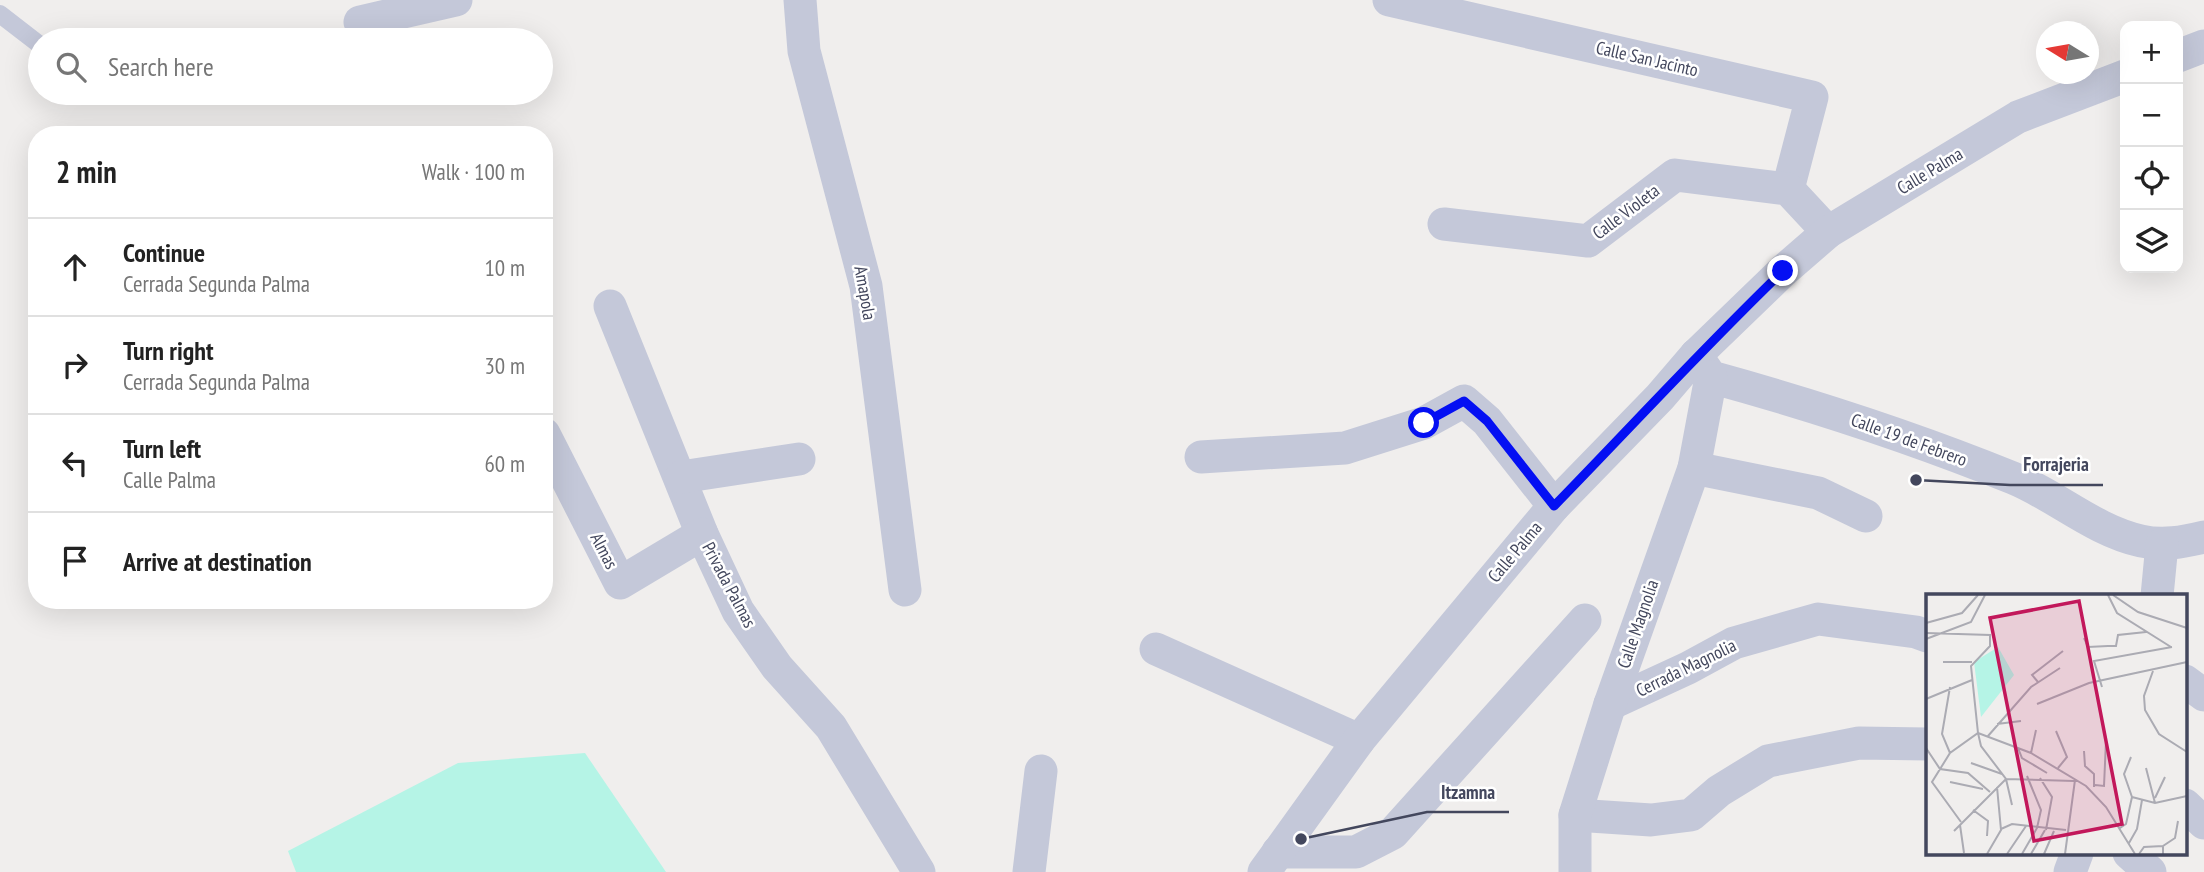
<!DOCTYPE html>
<html lang="en">
<head>
<meta charset="utf-8">
<style>
  body { margin:0; font-family:"PT Sans Narrow",sans-serif; background:#f2f2f2; color:#222 }
  .controls { position:absolute; right:21px; top:21px; display:grid; overflow:hidden; border-radius:14px; box-shadow:0 7px 28px #0002 }
  .controls button { width:63px; height:63px; display:grid; place-items:center; padding:0; border:0; border-bottom:2px solid #e0e0e0; background:#fff; color:#222; font:35px sans-serif }
  .compass { position:absolute; left:2036px; top:21px; width:63px; height:63px; border-radius:50%; background:#fff; box-shadow:0 7px 28px #0002; rotate:281deg }
  .stop { position:absolute; width:21px; height:21px; margin:-16px; border:5px solid #040ff3; border-radius:50%; background:#fff }
  .stop.end { background:#040ff3; border-color:#fff; box-shadow:0 2px 7px #0008 }
  .list { margin:0; padding:0; list-style:none }
  h2 { display:flex; justify-content:space-between; align-items:center; height:91px; margin:0; padding:0 28px; font-size:30px }
  h2 small { font-size:23px; font-weight:400; color:#767676 }
  .list li { display:grid; grid-template-columns:46px 1fr auto; gap:21px; align-items:center; box-sizing:border-box; height:98px; padding:0 28px; border-top:2px solid #e0e0e0 }
  .list b { display:block; font-size:26px; white-space:nowrap }
  .list p { margin:0; font-size:23px; white-space:nowrap; color:#767676 }
  .list em { font-size:23px; font-style:normal; color:#767676 }
  .icon { flex:none; width:38px; height:38px; fill:none; stroke:currentColor; stroke-width:2; stroke-linecap:round; stroke-linejoin:round }
  .map { position:relative; flex:none; width:2204px; height:872px; overflow:hidden }
  .search { position:absolute; background:#fff; box-shadow:0 7px 28px #0002; left:28px; top:28px; width:525px; height:77px; display:flex; align-items:center; gap:18px; box-sizing:border-box; padding:0 24px; border-radius:38px; color:#767676; font-size:26px }
  .panel { position:absolute; background:#fff; box-shadow:0 7px 28px #0002; left:28px; top:126px; width:525px; height:483px; border-radius:28px }
  .map>svg:first-child { display:block }
  .green { fill:#b5f4e6 }
  .lines { fill:none; stroke-linecap:round; stroke-linejoin:round }
  .service { stroke:#c4c8d9; stroke-width:18 }
  .minor { stroke:#c4c8d9; stroke-width:33 }
  .route { stroke:#040ff3; stroke-width:9 }
  .labels { text-anchor:middle; stroke-width:5; stroke-linejoin:round; paint-order:stroke }
  .street-label { font-size:18px; fill:#43475d; stroke:#fff }
  .inset-road { fill:none; stroke:#ababb3; stroke-width:2 }
  .view { fill:#c2185b; fill-opacity:0.15; stroke:#c2185b; stroke-width:3.5 }
  .inset-edge { fill:none; stroke:#43475d; stroke-width:3.5 }
  .leader { fill:none; stroke:#43475d; stroke-width:2.5 }
  .callout-dot { fill:#43475d; stroke:#fff; stroke-width:2.5 }
  .callout-label { font-size:19px; text-anchor:middle; font-weight:bold; fill:#43475d; stroke:#fff; stroke-width:5; stroke-linejoin:round; paint-order:stroke }
</style>
</head>
<body>
<div class="map">
<svg width="2204" height="872" viewBox="0 0 2204 872">
  <rect width="100%" height="100%" fill="#f0eeed"/>
  <!-- green -->
  <polygon class="green" points="585,753 666,872 296,872 288,851 458,763"/>
  <g class="lines">
    <!-- service -->
    <polyline class="service" points="0,14 40,45"/>
    <!-- minor -->
    <g class="minor">
      <polyline points="800,0 804,51 866,286 905,590"/>
      <polyline points="1389,0 1812,97 1788,189"/>
      <polyline points="360,22 456,0"/>
      <polyline points="2178,56 2204,46"/>
      <polyline points="1444,224 1588,241 1675,175 1788,189 1828,232"/>
      <polyline points="610,306 702,534 738,611 777,667 831,727 919,872"/>
      <path d="M 1696,355 L 1711,377 C 1813,405 1914,438 2013,478 C 2057,496 2093,530 2141,541 C 2163,546 2183,542 2204,537"/>
      <polyline points="544,434 620,583 702,534"/>
      <polyline points="1201,457 1345,448 1424,423 1464,401 1487,421 1554,506"/>
      <polyline points="1694,468 1818,493 1866,516"/>
      <polyline points="681,477 799,459"/>
      <polyline points="2157,596 2162,544"/>
      <polyline points="1156,649 1359,740"/>
      <polyline points="2185,681 2204,695"/>
      <polyline points="1610,704 1688,668 1734,643 1818,619 1916,632 1927,636"/>
      <polyline points="2185,805 2204,823"/>
      <polyline points="1575,815 1651,820 1691,815 1719,791 1768,761 1859,743 1927,744"/>
      <polyline points="1278,852 1356,852 1393,833 1585,620"/>
      <polyline points="2129,853 2150,872"/>
      <polyline points="1029,872 1041,771"/>
      <polyline points="1264,872 1359,740 1554,506 1660,397 1696,355 1783,271 1828,232 2018,117 2125,76"/>
      <polyline points="1575,872 1575,815 1610,704 1694,468 1711,377"/>
      <polyline points="2070,872 2077,853"/>
    </g>
  </g>
  <g class="lines">
    <!-- route -->
    <path class="route" d="M 1424,423 L 1464,401 L 1487,421 L 1554,506 C 1631,427 1704,347 1783,271"/>
  </g>
  <g class="labels">
    <!-- street labels -->
    <g class="street-label">
      <text transform="translate(1647 59) rotate(13)" y="6">Calle San Jacinto</text>
      <text transform="translate(1930 171) rotate(-31)" y="6">Calle Palma</text>
      <text transform="translate(1626 212) rotate(-37)" y="6">Calle Violeta</text>
      <text transform="translate(865 293) rotate(80)" y="6">Amapola</text>
      <text transform="translate(1909 440) rotate(20)" y="6">Calle 19 de Febrero</text>
      <text transform="translate(604 551) rotate(63)" y="6">Almas</text>
      <text transform="translate(1515 552) rotate(-50)" y="6">Calle Palma</text>
      <text transform="translate(729 585) rotate(62)" y="6">Privada Palmas</text>
      <text transform="translate(1638 624) rotate(-71)" y="6">Calle Magnolia</text>
      <text transform="translate(1686 668) rotate(-26)" y="6">Cerrada Magnolia</text>
    </g>
  </g>
  <!-- overview -->
  <g transform="translate(1926 594)">
    <rect width="261" height="261" fill="#f0eeed"/>
    <path d="M 72,53 L 88,81 L 55,123 L 48,68 Z" fill="#b5f4e6"/>
    <path class="inset-road" d="M 182,1 L 191,19 L 245,53M 187,1 L 212,18 L 261,34M 0,29 L 36,19 L 52,1M 0,39 L 64,41 L 64,52 L 45,72 L 52,139 L 105,159 L 160,192 L 180,213 L 209,260M 158,44 L 162,53 L 182,52 L 190,52 L 192,41 L 220,38M 0,45 L 45,28 L 59,1M 17,68 L 46,68M 227,77 L 218,102 L 219,116 L 233,140 L 261,158M 112,88 L 106,81 L 137,57M 24,93 L 16,140 L 24,159M 176,93 L 168,67 L 246,53M 0,105 L 46,86M 111,110 L 163,89 L 261,68M 71,130 L 95,127M 130,137 L 141,163 L 132,174M 62,142 L 105,93 L 134,74M 0,154 L 14,175 L 42,179 L 64,198M 92,154 L 96,164 L 121,179M 158,157 L 159,172 L 168,180 L 168,193M 105,159 L 110,136M 205,163 L 198,180 L 206,203M 45,169 L 76,180M 220,174 L 229,209M 114,184 L 126,203 L 120,236M 24,188 L 57,195M 169,191 L 178,192 L 180,147M 229,204 L 239,183M 47,216 L 62,227 L 61,242M 35,228 L 6,188 L 24,159 L 52,139 L 55,152 L 80,185 L 86,211M 34,231 L 38,259M 194,234 L 200,230 L 206,203 L 229,209 L 261,202M 75,235 L 86,230 L 140,236M 28,237 L 80,185 L 148,187M 203,249 L 211,235 L 216,206M 61,260 L 75,236 L 71,193M 81,260 L 100,232M 96,260 L 111,234 L 115,216 L 101,182M 105,260 L 119,236M 118,260 L 128,237M 139,260 L 149,186M 213,260 L 218,253 L 237,252M 237,260 L 237,252 L 249,244 L 252,227"/>
    <path class="view" d="M 153,7 L 196,230 L 108,247 L 64,24 Z"/>
    <rect width="261" height="261" class="inset-edge"/>
  </g>
  <!-- callouts -->
  <path class="leader" d="M1916 480L2010 485H2103M1301 839L1427 812H1509"/>
  <g class="callout-dot">
    <circle cx="1916" cy="480" r="7"/>
    <circle cx="1301" cy="839" r="7"/>
  </g>
  <g class="callout-label">
    <text x="2056" y="471">Forrajeria</text>
    <text x="1468" y="799">Itzamna</text>
  </g>
</svg>
<div class="controls">
<button>+</button>
<button>−</button>
<button><svg class="icon" aria-label="locate" viewBox="0 0 24 24"><circle cx="12" cy="12" r="6"/><path d="M12 2v4M12 18v4M2 12h4M18 12h4"/></svg></button>
<button><svg class="icon" aria-label="layers" viewBox="0 0 24 24"><path d="M12 4l9 5-9 5-9-5zM3 14l9 5 9-5"/></svg></button>
</div>
<svg class="compass" viewBox="-18 -18 36 36"><path d="M0-13l5 13h-10z" fill="#e53935"/><path d="M0 13l5-13h-10z" fill="#767676"/></svg>
<div class="stop" style="left:1424px;top:423px"></div>
<div class="stop end" style="left:1783px;top:271px"></div>
<div class="search"><svg class="icon" aria-label="search" viewBox="0 0 24 24"><circle cx="10" cy="10" r="6"/><path d="M15 15l6 6"/></svg>Search here</div>
<section class="panel">
<h2>2 min<small>Walk · 100 m</small></h2>
<ul class="list">
<li><svg class="icon" aria-label="ahead" viewBox="0 0 24 24"><path d="M12 20V5M6 11l6-6 6 6"/></svg><div><b>Continue</b><p>Cerrada Segunda Palma</p></div><em>10 m</em></li>
<li><svg class="icon" aria-label="right" viewBox="0 0 24 24"><path d="M7 20v-9h11M14 6l5 5-5 5"/></svg><div><b>Turn right</b><p>Cerrada Segunda Palma</p></div><em>30 m</em></li>
<li><svg class="icon" aria-label="left" viewBox="0 0 24 24"><path d="M17 20v-9H6M10 6l-5 5 5 5"/></svg><div><b>Turn left</b><p>Calle Palma</p></div><em>60 m</em></li>
<li><svg class="icon" aria-label="arrive" viewBox="0 0 24 24"><path d="M6 21V4h12l-3 4 3 4H6"/></svg><div><b>Arrive at destination</b></div></li>
</ul>
</section>
</div>
</body>
</html>
